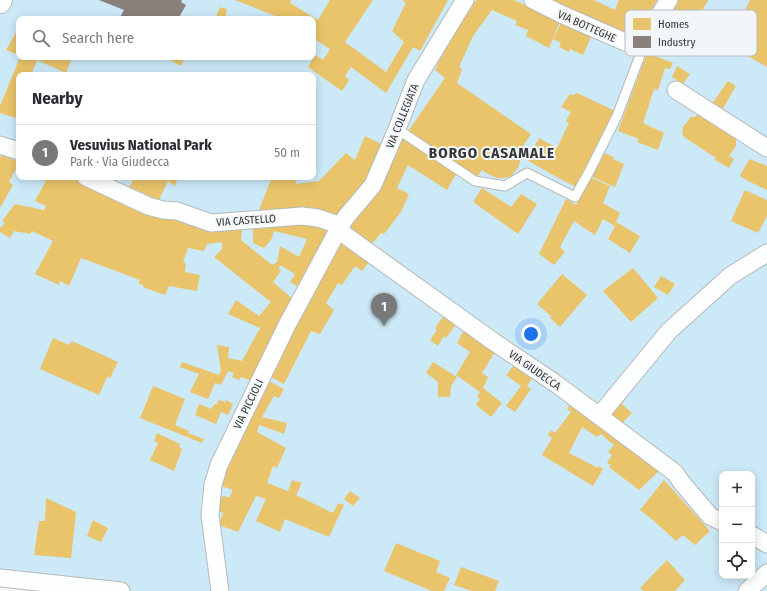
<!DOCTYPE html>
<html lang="en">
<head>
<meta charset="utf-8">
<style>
  body { margin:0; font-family:"Fira Sans Condensed",sans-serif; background:#f7f7f7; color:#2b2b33 }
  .controls { position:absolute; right:12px; bottom:12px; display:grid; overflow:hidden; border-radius:8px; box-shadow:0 2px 10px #0003 }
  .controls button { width:36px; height:36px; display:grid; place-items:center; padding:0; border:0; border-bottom:1px solid #e1e1e2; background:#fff; color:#2b2b33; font:20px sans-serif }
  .you { position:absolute; left:531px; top:334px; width:14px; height:14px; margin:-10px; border:3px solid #fff; border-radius:50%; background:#1a73e8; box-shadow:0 0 0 6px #1a73e833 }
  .badge { display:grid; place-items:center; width:26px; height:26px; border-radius:50%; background:#78797a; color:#fff; font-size:13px; font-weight:700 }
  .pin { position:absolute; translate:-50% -33px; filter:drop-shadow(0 1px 2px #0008) }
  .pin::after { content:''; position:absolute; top:21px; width:14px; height:12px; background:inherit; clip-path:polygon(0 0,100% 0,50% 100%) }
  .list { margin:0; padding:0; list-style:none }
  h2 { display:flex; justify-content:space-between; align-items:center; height:52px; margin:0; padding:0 16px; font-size:17px }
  h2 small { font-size:13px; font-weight:400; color:#7c7c81 }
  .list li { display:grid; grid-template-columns:26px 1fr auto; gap:12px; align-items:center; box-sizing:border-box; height:56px; padding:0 16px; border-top:1px solid #e1e1e2 }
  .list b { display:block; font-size:15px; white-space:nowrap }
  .list p { margin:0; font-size:13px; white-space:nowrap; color:#7c7c81 }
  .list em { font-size:13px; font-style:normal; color:#7c7c81 }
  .icon { flex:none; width:22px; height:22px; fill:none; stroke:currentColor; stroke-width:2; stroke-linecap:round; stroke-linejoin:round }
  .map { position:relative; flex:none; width:767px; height:591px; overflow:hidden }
  .search { position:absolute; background:#fff; box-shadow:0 2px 10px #0003; left:16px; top:16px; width:300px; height:44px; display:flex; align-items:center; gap:10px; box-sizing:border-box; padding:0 14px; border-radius:8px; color:#7c7c81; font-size:15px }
  .panel { position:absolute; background:#fff; box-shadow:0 2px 10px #0003; left:16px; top:72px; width:300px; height:108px; border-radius:8px }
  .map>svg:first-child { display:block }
  .green { fill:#cce9f8; fill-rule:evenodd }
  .homes { fill:#e9c46a }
  .industry { fill:#8a817c }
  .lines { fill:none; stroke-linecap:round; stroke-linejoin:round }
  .lane-casing { stroke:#b7b8b9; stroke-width:11 }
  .street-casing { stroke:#b7b8b9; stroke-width:19 }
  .secondary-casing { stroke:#b7b8b9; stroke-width:24 }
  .lane { stroke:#fdfefe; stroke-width:9 }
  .street { stroke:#fdfefe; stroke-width:17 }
  .secondary { stroke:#fdfefe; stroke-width:22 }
  .labels { text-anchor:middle; stroke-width:4; stroke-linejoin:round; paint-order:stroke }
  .street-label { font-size:11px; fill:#353637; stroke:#f3f6f8 }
  .district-label { font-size:15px; font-weight:bold; letter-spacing:1px; fill:#353637; stroke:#f3f6f8 }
  .key { fill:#f3f6f8; stroke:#babcbe; stroke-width:1 }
  .key-label { font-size:11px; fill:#353637 }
</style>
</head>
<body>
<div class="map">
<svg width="767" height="591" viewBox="0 0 767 591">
  <rect width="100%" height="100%" fill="#f4f6f7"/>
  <!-- green -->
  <path class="green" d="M 0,0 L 767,0 L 767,591 L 48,591 L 0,585 ZM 19,19 L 313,19 L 313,57 L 19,57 ZM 19,75 L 313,75 L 313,177 L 19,177 ZM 722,474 L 752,474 L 752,576 L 722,576 Z"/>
  <!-- homes -->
  <g class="homes">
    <polygon points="235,0 291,0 290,3 318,20 330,0 373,0 345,42 386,72 404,42 392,31 406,3 402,0 448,0 420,51 413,47 386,93 351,67 345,76 349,80 342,91 308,67 315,55 323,60 330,49 313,38 313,19 282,19 278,17"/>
    <polygon points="477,0 514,0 560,21 549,48 526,36 528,30 515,25 517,21 492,10 473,36 459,67 462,69 457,83 531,134 519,152 520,161 518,168 511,176 505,178 497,178 488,174 482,170 477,177 407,133 445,78 435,70 441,56 442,58 444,53 443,52 446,46 448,45 450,42 449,39 472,1 475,2"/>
    <polygon points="549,0 594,0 615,10 619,0 657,0 637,34 624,32 571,11"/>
    <polygon points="674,0 708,0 702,11 735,31 750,0 767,0 767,44 766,46 767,46 767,67 744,54 743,55 666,11"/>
    <polygon points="220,7 227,9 225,19 215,19"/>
    <polygon points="561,23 591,37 583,55 570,49 569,52 559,47 561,43 553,39"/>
    <polygon points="19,27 19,55 6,50"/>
    <polygon points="647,53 673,63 670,69 665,68 658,90 654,89 643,123 664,133 658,150 637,142 639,139 618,131"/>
    <polygon points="20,57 72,57 66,73 37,60 31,75 19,75 19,119 0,113 0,106"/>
    <polygon points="172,57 185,57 181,66 170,60"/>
    <polygon points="677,66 690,74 683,84 672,77"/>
    <polygon points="728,81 736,86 722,110 712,104"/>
    <polygon points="577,93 613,110 614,113 588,168 586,167 576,187 553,175 527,160 539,138 557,148 569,123 566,121 571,112 561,107 570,94 574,95"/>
    <polygon points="698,113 736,139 736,146 729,156 734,159 729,168 715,160 716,158 684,137 684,136 682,134 683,127 691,117 695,117"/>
    <polygon points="365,136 387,147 370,185 345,210 329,217 259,210 272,177 298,177 295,184 319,181 346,153 355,160"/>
    <polygon points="400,136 457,172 447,190 408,165 397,188 409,194 401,212 384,234 381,233 370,246 347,228"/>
    <polygon points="604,153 614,157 613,159 624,164 615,187 592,177"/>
    <polygon points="1,155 19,162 19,163 9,182 13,185 0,208 0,159"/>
    <polygon points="749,159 767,166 767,190 748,181 740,176"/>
    <polygon points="48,177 72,177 108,191 242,228 241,240 272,265 277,262 280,246 299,257 307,239 274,231 271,240 264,248 253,243 253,228 300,219 330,227 300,288 290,282 295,274 280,265 279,269 281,271 273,282 295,301 252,381 241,377 239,380 232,377 234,373 228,371 221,385 215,383 208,399 190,392 199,374 180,367 182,362 219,375 221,370 217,345 229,347 228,358 242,361 260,328 228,314 236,300 259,316 271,302 214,257 222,249 222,242 207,244 204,251 188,248 183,262 186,263 185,272 200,275 197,291 169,286 165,295 143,287 143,285 138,283 140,280 81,258 69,286 60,281 59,285 35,274 53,241 32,231 30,234 14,231 10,238 0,232 0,228 5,223 2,221 15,204 44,210 46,206 35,201"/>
    <polygon points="135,177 178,177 175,186 168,181 159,200 129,187"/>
    <polygon points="589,177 610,186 603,203 620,213 616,222 640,236 630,253 608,239 615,226 603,219 595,235 574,221 560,247 565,252 554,265 539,254 566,199 576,205"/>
    <polygon points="482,188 511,207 521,194 537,204 518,234 473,202"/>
    <polygon points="745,190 767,200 767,216 758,233 731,221"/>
    <polygon points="344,238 372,258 362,271 355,266 342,285 338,283 326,303 334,310 320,334 311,331 284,384 269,376 311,291"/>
    <polygon points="633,268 658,298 631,322 603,291"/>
    <polygon points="562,274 587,295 560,327 550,318 551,316 537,304"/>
    <polygon points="661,276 675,284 668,295 654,287"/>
    <polygon points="444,315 457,323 446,338 444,336 438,346 430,340 437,330 435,328"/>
    <polygon points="465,329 496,350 482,373 488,377 483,388 502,403 491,417 476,405 480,399 477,397 480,392 456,375 470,352 457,343"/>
    <polygon points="53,338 69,345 72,341 118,362 110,378 107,377 99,395 40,369"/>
    <polygon points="433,362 457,377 451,386 450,397 438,397 438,382 426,373"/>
    <polygon points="516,363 534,375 527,386 531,389 515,412 506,406 521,386 506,375"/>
    <polygon points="265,379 284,389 279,398 274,396 262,417 287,423 284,434 259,425 257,432 286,448 277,468 273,466 267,483 288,491 292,480 302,483 296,495 333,513 338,503 344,505 329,537 285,519 280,532 256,521 266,499 256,496 238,532 219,525 223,513 217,510 217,499 224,496 229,498 233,490 219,485"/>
    <polygon points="153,386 185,399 175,425 189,431 188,433 204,439 202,443 140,418"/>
    <polygon points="625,391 628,394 622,404 632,413 622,423 607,412"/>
    <polygon points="219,400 225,402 226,400 233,404 228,415 221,412 216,424 195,415 199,404 211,409 215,404 217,404"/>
    <polygon points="571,403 661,469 639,490 609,467 611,465 607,463 612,455 608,452 614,445 601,434 597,437 582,427 569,453 598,468 599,466 603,469 593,486 542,455 552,438 548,435 551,430 555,433 571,412 567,409"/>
    <polygon points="157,433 180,444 179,447 182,449 174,471 150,460 158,443 154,441"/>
    <polygon points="664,480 710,531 695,545 683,535 676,541 654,521 640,510"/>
    <polygon points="350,491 360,498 353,506 344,499"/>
    <polygon points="46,498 76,512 71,558 34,555 39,521 45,521"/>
    <polygon points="93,520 108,528 101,542 87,536"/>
    <polygon points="396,543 440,561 436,572 450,578 444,591 432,591 384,571"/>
    <polygon points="667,560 685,580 675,591 644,591 640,588"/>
    <polygon points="461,567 499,581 495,591 472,591 454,585"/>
  </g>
  <!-- industry -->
  <polygon class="industry" points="99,0 182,0 181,2 186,5 178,19 119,19 124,10"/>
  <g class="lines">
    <defs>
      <polyline id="lane" points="397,129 475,181 505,186 527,173 575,197 589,172 617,116 639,58 642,41"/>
      <g id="street">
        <polyline points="533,0 561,14 625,42 630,44 635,44 644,39 669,0"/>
        <polyline points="676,90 767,148"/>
        <polyline points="0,145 19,151"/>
        <polyline points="86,177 148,206 163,210 177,211 211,223 302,216 318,218 333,223 338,230 494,342 555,383 666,466 675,473 682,483 710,516 722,522"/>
        <polyline points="599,416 669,331 730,276 767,253"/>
        <polyline points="752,535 767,544"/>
        <polyline points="0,578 121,591"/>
        <polyline points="220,591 210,515 213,485 219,465 287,325 306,290 338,230 346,217 373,185 397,129 416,80 465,0"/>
        <polyline points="747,591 767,573"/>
      </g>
      <polyline id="secondary" points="0,2 1,0"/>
    </defs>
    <!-- lane casing -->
    <use href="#lane" class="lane-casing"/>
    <!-- street casing -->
    <use href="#street" class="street-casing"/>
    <!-- secondary casing -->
    <use href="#secondary" class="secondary-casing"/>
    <!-- lane -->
    <use href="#lane" class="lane"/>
    <!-- street -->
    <use href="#street" class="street"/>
    <!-- secondary -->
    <use href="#secondary" class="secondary"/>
  </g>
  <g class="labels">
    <!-- street labels -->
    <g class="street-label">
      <text transform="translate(587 26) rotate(24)" y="4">VIA BOTTEGHE</text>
      <text transform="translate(402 116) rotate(-68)" y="4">VIA COLLEGIATA</text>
      <text transform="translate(246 220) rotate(-4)" y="4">VIA CASTELLO</text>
      <text transform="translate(535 370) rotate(35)" y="4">VIA GIUDECCA</text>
      <text transform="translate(248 404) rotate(-64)" y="4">VIA PICCIOLI</text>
    </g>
    <!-- district labels -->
    <g class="district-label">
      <text x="492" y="158">BORGO CASAMALE</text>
    </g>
  </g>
  <!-- legend -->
  <rect x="625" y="10" width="132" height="46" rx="6" class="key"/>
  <rect x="633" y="18" width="18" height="12" fill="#e9c46a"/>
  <rect x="633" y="36" width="18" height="12" fill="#8a817c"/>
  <g class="key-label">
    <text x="658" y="28">Homes</text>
    <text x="658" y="46">Industry</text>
  </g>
</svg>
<div class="controls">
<button>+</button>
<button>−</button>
<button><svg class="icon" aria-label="locate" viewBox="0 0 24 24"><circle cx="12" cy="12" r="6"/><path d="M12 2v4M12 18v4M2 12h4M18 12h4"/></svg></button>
</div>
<div class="you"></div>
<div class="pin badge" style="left:384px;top:326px">1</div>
<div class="search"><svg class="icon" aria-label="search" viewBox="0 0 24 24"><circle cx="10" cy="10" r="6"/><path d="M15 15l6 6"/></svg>Search here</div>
<section class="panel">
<h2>Nearby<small></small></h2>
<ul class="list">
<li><span class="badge">1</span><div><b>Vesuvius National Park</b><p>Park · Via Giudecca</p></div><em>50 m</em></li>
</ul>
</section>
</div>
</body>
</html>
